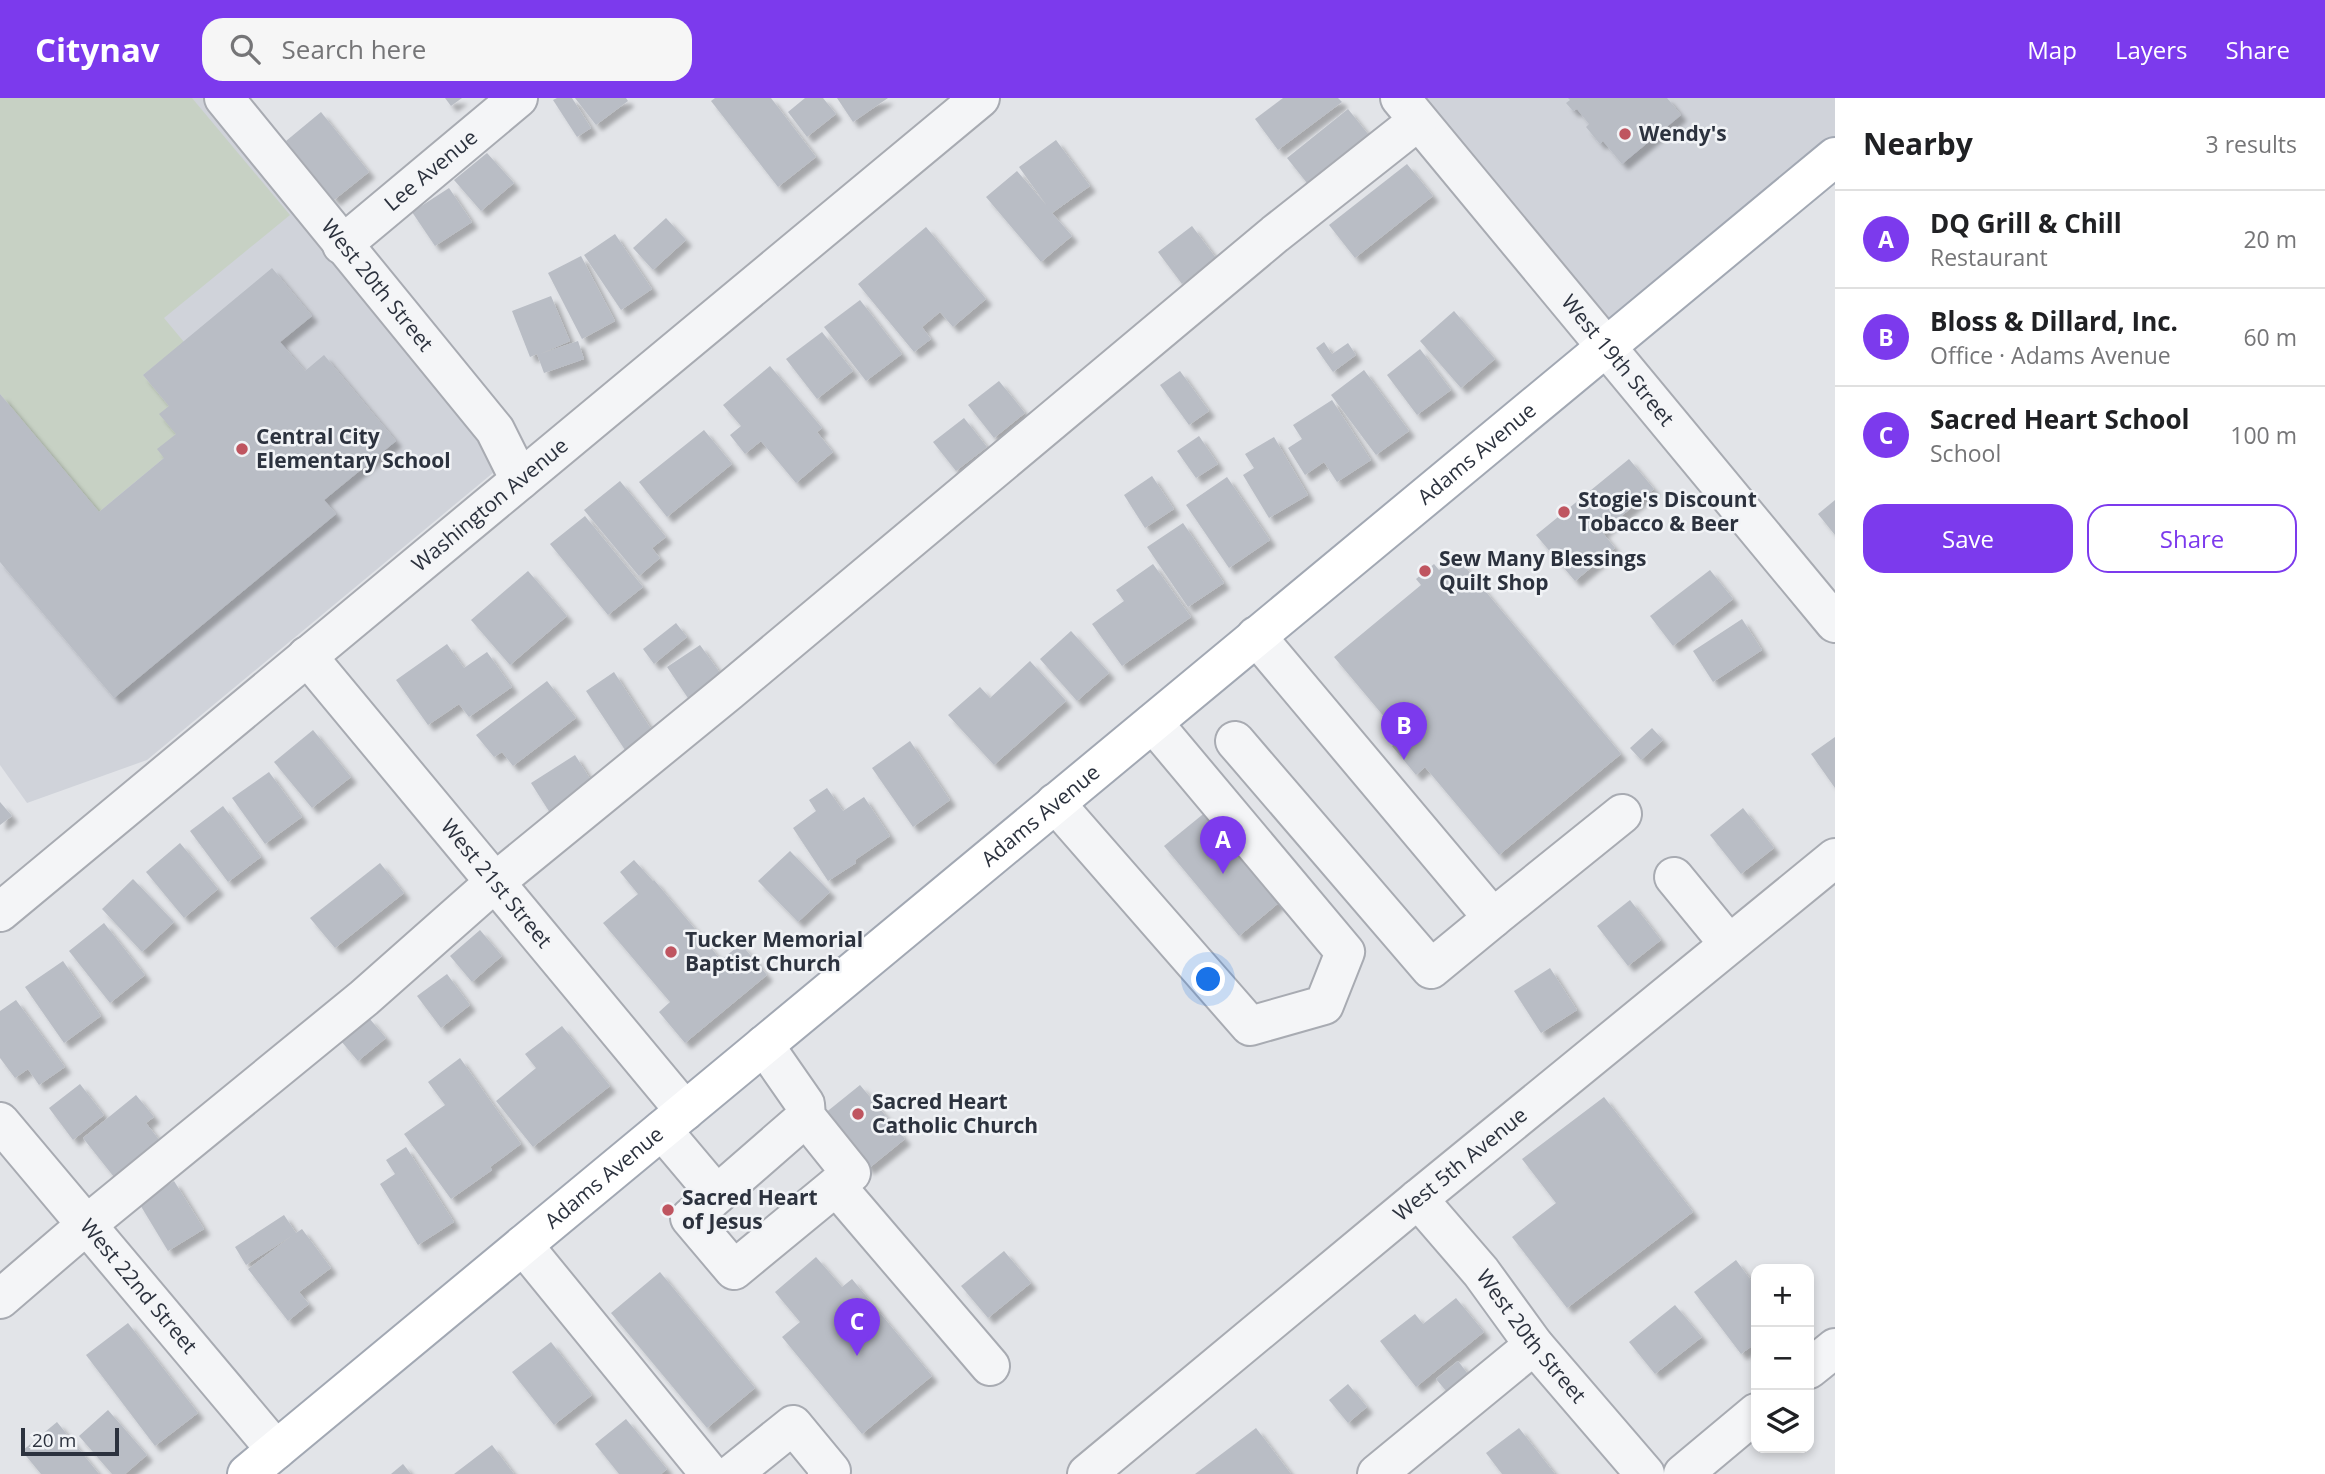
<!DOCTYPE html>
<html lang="en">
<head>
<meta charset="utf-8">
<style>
  body { margin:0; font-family:"Open Sans",sans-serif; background:#f6f6f6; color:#202124 }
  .controls { position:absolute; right:21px; bottom:21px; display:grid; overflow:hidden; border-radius:14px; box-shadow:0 4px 10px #0003 }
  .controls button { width:63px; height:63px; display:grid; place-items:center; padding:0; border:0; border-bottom:2px solid #e0e0e0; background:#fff; color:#202124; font:35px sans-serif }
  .scale { position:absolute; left:21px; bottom:18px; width:98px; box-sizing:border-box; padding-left:7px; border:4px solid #2c323e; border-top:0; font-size:19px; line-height:24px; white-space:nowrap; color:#2c323e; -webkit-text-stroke:5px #f1f3f6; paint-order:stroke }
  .you { position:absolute; left:1209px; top:882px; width:24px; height:24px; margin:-18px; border:5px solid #fff; border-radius:50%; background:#1a73e8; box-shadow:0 0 0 10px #1a73e833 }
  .badge { display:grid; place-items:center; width:46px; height:46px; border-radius:50%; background:#7c3aed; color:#fff; font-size:23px; font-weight:700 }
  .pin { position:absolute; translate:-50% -58px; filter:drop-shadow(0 2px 4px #0008) }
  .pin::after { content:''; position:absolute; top:37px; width:24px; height:21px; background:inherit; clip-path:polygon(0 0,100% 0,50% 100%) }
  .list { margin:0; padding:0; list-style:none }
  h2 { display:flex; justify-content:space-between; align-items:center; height:91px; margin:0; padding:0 28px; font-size:30px }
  h2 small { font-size:23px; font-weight:400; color:#757577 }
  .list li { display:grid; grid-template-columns:46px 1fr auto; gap:21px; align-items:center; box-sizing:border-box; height:98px; padding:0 28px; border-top:2px solid #e0e0e0 }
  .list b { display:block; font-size:26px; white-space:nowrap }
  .list p { margin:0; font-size:23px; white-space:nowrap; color:#757577 }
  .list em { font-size:23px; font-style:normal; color:#757577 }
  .actions { display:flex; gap:14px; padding:21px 28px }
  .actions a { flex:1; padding:16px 0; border:2px solid #7c3aed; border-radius:21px; text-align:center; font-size:24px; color:#7c3aed }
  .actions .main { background:#7c3aed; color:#fff }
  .icon { flex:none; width:38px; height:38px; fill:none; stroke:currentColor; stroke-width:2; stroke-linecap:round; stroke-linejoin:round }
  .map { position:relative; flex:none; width:1835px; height:1376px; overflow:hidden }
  header { display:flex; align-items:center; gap:42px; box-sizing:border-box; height:98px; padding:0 35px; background:#7c3aed; color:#fff }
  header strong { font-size:33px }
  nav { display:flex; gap:38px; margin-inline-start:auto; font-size:24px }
  .search { width:490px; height:63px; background:#f6f6f6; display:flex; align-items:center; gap:18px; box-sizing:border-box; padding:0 24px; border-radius:21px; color:#757577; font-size:26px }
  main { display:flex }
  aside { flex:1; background:#fff }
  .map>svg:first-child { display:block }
  .built { fill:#d0d3da }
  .green { fill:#c7d1c4 }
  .building { fill:#b9bdc5; filter:url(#shadow) }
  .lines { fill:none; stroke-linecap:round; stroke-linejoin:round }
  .minor-casing { stroke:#a8abb2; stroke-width:42 }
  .major-casing { stroke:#a2a8b3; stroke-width:42 }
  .minor { stroke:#f4f5f7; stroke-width:38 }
  .major { stroke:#fff; stroke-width:38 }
  .poi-dot { fill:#bf5560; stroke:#f1f3f6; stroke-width:2.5 }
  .labels { text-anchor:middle; stroke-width:5; stroke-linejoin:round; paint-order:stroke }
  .poi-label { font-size:21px; font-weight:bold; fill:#2c323e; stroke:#f1f3f6; text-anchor:start }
  .street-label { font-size:21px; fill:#2c323e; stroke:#f1f3f6 }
</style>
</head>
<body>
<header>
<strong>Citynav</strong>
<div class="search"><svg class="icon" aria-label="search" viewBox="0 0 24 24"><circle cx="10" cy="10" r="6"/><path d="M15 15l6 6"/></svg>Search here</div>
<nav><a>Map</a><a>Layers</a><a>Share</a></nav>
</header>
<main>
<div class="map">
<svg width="1835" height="1376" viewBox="0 0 1835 1376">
  <defs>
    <filter id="shadow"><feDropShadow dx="6" dy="6" stdDeviation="2" flood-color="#0004"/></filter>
  </defs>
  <rect width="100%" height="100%" fill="#e2e4e8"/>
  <!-- built -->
  <g class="built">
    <polygon points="0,0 206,0 476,329 494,374 147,662 27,705 0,667"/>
    <polygon points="1420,0 1835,0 1835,40 1607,227"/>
  </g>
  <!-- green -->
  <polygon class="green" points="0,0 192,0 290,117 164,220 184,244 143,277 169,308 176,336 164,360 99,414 0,296"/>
  <!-- building -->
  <g class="building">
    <polygon points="445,0 462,0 451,8"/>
    <polygon points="557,0 572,0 591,30 577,39 553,2"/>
    <polygon points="575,0 626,0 628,3 596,27"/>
    <polygon points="715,0 771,0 816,59 778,89 711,3"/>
    <polygon points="805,0 823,0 836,16 807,39 788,14"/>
    <polygon points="837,0 888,0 853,24"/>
    <polygon points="1283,0 1338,0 1342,4 1278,52 1255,21"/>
    <polygon points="1568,0 1667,0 1681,17 1622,66 1603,43 1600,46 1586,29 1589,26 1577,11 1573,13 1566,5 1570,2"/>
    <polygon points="1348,11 1372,41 1311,90 1287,60"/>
    <polygon points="321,14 369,74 334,102 286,43"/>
    <polygon points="1056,42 1090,88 1052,115 1072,138 1041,164 986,99 1017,73 1047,108 1019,69"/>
    <polygon points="487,55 514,85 481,113 454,82"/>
    <polygon points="1407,66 1433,98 1355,160 1329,127"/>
    <polygon points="449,90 472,124 435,148 412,114"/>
    <polygon points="666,120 686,142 653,172 633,150"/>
    <polygon points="1192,128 1216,160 1182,186 1158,154"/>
    <polygon points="926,129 986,201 953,229 940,214 922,229 931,241 914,254 858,186"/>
    <polygon points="615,136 652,191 621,212 584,157"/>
    <polygon points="581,158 615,223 582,241 548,175"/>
    <polygon points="272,170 312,218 280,244 305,273 324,257 396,343 324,402 336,416 114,600 0,464 0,296 99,414 164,360 157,351 176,336 159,316 169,308 143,277"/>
    <polygon points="551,198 570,243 540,256 578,243 584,261 544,275 537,256 530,259 512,213"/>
    <polygon points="860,202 902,256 866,283 824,229"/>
    <polygon points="1454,213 1495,261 1461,290 1420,243"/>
    <polygon points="822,234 853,273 817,301 786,261"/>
    <polygon points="1324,244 1332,256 1348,245 1356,257 1333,274 1316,250"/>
    <polygon points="1420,251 1451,292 1417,317 1387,277"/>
    <polygon points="770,268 822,330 817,334 833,354 796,385 761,343 745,356 730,337 741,328 723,307"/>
    <polygon points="1364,272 1409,333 1376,357 1331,297"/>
    <polygon points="1180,273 1209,313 1189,327 1160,287"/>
    <polygon points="999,283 1025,315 994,340 968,307"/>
    <polygon points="1332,302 1371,362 1337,384 1324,364 1305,377 1288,350 1302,341 1293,327"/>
    <polygon points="964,320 987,349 956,373 933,344"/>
    <polygon points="704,332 732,366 667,419 639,384"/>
    <polygon points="1199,338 1218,366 1196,380 1177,353"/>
    <polygon points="1274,339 1308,397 1269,420 1243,377 1254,370 1245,356"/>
    <polygon points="1629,361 1654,391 1602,434 1615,450 1575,483 1536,437"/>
    <polygon points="1152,378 1174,411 1145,430 1124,397"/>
    <polygon points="1227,379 1270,442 1229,470 1186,407"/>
    <polygon points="620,383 666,439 652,450 660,460 639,478 584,412"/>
    <polygon points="1835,402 1835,437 1818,416"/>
    <polygon points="585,418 643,489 608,517 550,446"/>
    <polygon points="1183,425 1224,485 1188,509 1147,449"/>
    <polygon points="1456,458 1621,656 1499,757 1425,669 1416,677 1392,648 1402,640 1334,559 1421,487 1416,481 1434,466 1439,472"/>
    <polygon points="1153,466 1191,519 1122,568 1092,526 1124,503 1116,492"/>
    <polygon points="1710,472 1733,501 1673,548 1650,518"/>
    <polygon points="528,473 567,518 510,567 471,522"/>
    <polygon points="1742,521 1762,552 1713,584 1693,553"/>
    <polygon points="676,525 687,539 654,566 643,551"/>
    <polygon points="1071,533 1109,575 1077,603 1040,561"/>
    <polygon points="447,546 464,570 487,554 512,589 469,619 459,606 428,627 396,582"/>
    <polygon points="700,547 728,586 694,609 667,569"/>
    <polygon points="1030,563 1066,603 994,667 948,617 980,589 990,600"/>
    <polygon points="614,574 655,637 627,655 586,593"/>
    <polygon points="547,583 576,620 513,668 502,654 494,659 476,637"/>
    <polygon points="1652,630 1663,642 1641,662 1630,650"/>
    <polygon points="313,632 351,679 312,710 274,664"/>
    <polygon points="1835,639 1835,690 1811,656"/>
    <polygon points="910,643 950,702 913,729 872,670"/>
    <polygon points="575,657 596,690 552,718 531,685"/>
    <polygon points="269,674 302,719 265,746 232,700"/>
    <polygon points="827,690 843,713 864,699 890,738 855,762 856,765 828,783 793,730 816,713 809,702"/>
    <polygon points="0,704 12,718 0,727"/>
    <polygon points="223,708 261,759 228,784 190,733"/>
    <polygon points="1743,710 1774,750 1741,776 1710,737"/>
    <polygon points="1207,713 1281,803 1239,838 1164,748"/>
    <polygon points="180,745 218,791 184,820 146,774"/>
    <polygon points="790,753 830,794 798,824 758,783"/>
    <polygon points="634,762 653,783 654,782 721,862 741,846 767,877 685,945 659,914 670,904 603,825 638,796 620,774"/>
    <polygon points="380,765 404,795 335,850 310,820"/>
    <polygon points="133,781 174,824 142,854 102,811"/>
    <polygon points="1630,802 1661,842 1628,868 1597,828"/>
    <polygon points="104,825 145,877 110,905 69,853"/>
    <polygon points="480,832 502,858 472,884 450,858"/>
    <polygon points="63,863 101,918 64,945 25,889"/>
    <polygon points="1550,870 1577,912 1541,935 1514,893"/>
    <polygon points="447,876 470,907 441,930 417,898"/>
    <polygon points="16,902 65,969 39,987 28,971 15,980 0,960 0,913"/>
    <polygon points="369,920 386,940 358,963 341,943"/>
    <polygon points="562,928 610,988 533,1049 496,1003 536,970 525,956"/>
    <polygon points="460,960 521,1046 490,1069 492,1072 451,1101 404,1036 445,1007 428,984"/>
    <polygon points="80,986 104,1017 73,1042 49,1010"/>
    <polygon points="860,987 905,1041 868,1071 824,1016"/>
    <polygon points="136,997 154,1019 146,1025 160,1043 114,1079 83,1040"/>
    <polygon points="1604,999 1693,1114 1567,1210 1512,1139 1556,1105 1522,1061"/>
    <polygon points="406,1049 454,1124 418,1147 380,1086 395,1076 386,1062"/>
    <polygon points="174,1083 204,1131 168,1153 139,1105"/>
    <polygon points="284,1117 296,1135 302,1131 331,1170 299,1194 309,1206 288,1223 248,1171 293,1137 246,1167 235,1149"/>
    <polygon points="1004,1153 1031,1185 988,1220 961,1188"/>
    <polygon points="816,1159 842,1189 852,1181 932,1278 862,1336 782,1239 800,1224 775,1194"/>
    <polygon points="1736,1162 1756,1189 1756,1200 1751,1204 1756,1211 1756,1245 1741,1256 1694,1194"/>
    <polygon points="660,1174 755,1290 707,1330 611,1215"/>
    <polygon points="1456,1200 1484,1234 1416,1289 1380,1243 1415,1216 1423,1226"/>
    <polygon points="1675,1207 1702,1239 1655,1276 1629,1244"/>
    <polygon points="128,1225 198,1315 155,1348 86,1257"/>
    <polygon points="551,1244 592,1297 554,1327 512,1274"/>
    <polygon points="1458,1263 1474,1284 1453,1301 1436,1281"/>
    <polygon points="1348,1286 1367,1309 1348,1325 1329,1302"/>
    <polygon points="108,1312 147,1357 125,1376 112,1376 79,1338"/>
    <polygon points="626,1321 667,1371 661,1376 619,1376 595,1346"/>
    <polygon points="57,1324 99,1376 41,1376 22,1353"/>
    <polygon points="1256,1330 1291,1376 1195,1376"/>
    <polygon points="1519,1330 1555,1376 1502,1376 1486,1355"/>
    <polygon points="492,1347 514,1376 454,1376"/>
    <polygon points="403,1366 411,1376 391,1376"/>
  </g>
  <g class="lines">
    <defs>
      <g id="minor">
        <path id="s1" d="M 224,0 L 495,332 L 520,382"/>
        <path id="s2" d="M 1400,0 L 1835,525"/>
        <path id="s3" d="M 342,147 L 518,0"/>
        <polyline points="1256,538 1493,820 1622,716"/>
        <path id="s4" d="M 307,558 L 685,1013"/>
        <polyline points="1235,643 1431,871 1493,820"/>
        <polyline points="1055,705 1250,928 1324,907 1345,854 1153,625"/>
        <polyline points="1674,779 1729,846"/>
        <path id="s5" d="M 0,814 L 980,0"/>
        <polyline points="764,947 805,1006 806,1019 851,1075 836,1088 990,1268"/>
        <polyline points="806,1019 690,1120 734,1172 836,1088"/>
        <path id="s6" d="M 0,1024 L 276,1352"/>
        <polyline points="662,1032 716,1096"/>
        <path id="s7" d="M 1418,1101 L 1481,1174 L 1534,1247 L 1645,1376"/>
        <polyline points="523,1147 710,1376"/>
        <polyline points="0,1201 85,1128 364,900 494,785 729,593 1275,136 1418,23"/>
        <polyline points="1809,1271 1835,1250"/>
        <polyline points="732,1376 793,1327 831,1373 827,1376"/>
        <path id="s8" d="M 1087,1376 L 1418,1101 L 1835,760"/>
        <polyline points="1377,1376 1534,1247"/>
        <polyline points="1683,1376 1756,1315"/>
      </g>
      <g id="major">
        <path id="s9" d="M 247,1376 L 1835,59"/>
      </g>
    </defs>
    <!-- minor casing -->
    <use href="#minor" class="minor-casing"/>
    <!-- major casing -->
    <use href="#major" class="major-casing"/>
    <!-- minor -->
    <use href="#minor" class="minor"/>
    <!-- major -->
    <use href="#major" class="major"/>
  </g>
  <!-- markers -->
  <g class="poi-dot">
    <circle cx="1625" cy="36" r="7"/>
    <circle cx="242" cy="351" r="7"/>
    <circle cx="1564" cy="414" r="7"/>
    <circle cx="1425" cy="473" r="7"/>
    <circle cx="671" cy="854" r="7"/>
    <circle cx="858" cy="1016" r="7"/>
    <circle cx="668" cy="1112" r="7"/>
  </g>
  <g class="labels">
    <!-- poi labels -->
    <g class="poi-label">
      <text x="1639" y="43">Wendy's</text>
      <text x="256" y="346">Central City<tspan x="256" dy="24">Elementary School</tspan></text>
      <text x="1578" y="409">Stogie's Discount<tspan x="1578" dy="24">Tobacco &amp; Beer</tspan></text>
      <text x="1439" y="468">Sew Many Blessings<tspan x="1439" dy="24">Quilt Shop</tspan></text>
      <text x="685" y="849">Tucker Memorial<tspan x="685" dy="24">Baptist Church</tspan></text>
      <text x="872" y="1011">Sacred Heart<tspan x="872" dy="24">Catholic Church</tspan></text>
      <text x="682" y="1107">Sacred Heart<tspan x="682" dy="24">of Jesus</tspan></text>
    </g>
    <!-- street labels -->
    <g class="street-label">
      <text dy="7" stroke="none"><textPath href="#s3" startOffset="116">Lee Avenue</textPath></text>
      <text dy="7" stroke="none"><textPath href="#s1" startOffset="242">West 20th Street</textPath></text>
      <text dy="7" stroke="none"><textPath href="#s2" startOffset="341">West 19th Street</textPath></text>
      <text dy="7" stroke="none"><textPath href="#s9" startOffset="1598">Adams Avenue</textPath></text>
      <text dy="7" stroke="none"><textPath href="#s5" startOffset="637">Washington Avenue</textPath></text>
      <text dy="7" stroke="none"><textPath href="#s9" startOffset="1031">Adams Avenue</textPath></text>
      <text dy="7" stroke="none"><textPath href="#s4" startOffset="296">West 21st Street</textPath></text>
      <text dy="7" stroke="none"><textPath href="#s8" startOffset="485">West 5th Avenue</textPath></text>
      <text dy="7" stroke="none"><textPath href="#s9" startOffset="464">Adams Avenue</textPath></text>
      <text dy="7" stroke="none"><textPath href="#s6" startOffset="215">West 22nd Street</textPath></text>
      <text dy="7" stroke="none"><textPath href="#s7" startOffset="178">West 20th Street</textPath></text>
    </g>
  </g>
</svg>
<div class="controls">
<button>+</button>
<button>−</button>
<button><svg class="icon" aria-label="layers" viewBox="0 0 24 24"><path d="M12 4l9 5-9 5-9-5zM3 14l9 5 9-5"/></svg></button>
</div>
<div class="scale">20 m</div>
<div class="you"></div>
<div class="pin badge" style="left:1223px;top:776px">A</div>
<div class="pin badge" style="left:1404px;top:662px">B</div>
<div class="pin badge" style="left:857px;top:1258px">C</div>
</div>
<aside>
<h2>Nearby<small>3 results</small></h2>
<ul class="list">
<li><span class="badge">A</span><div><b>DQ Grill &amp; Chill</b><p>Restaurant</p></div><em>20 m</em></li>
<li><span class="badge">B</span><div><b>Bloss &amp; Dillard, Inc.</b><p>Office · Adams Avenue</p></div><em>60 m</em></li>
<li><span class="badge">C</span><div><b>Sacred Heart School</b><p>School</p></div><em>100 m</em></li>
</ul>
<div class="actions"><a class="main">Save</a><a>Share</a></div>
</aside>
</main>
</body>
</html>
